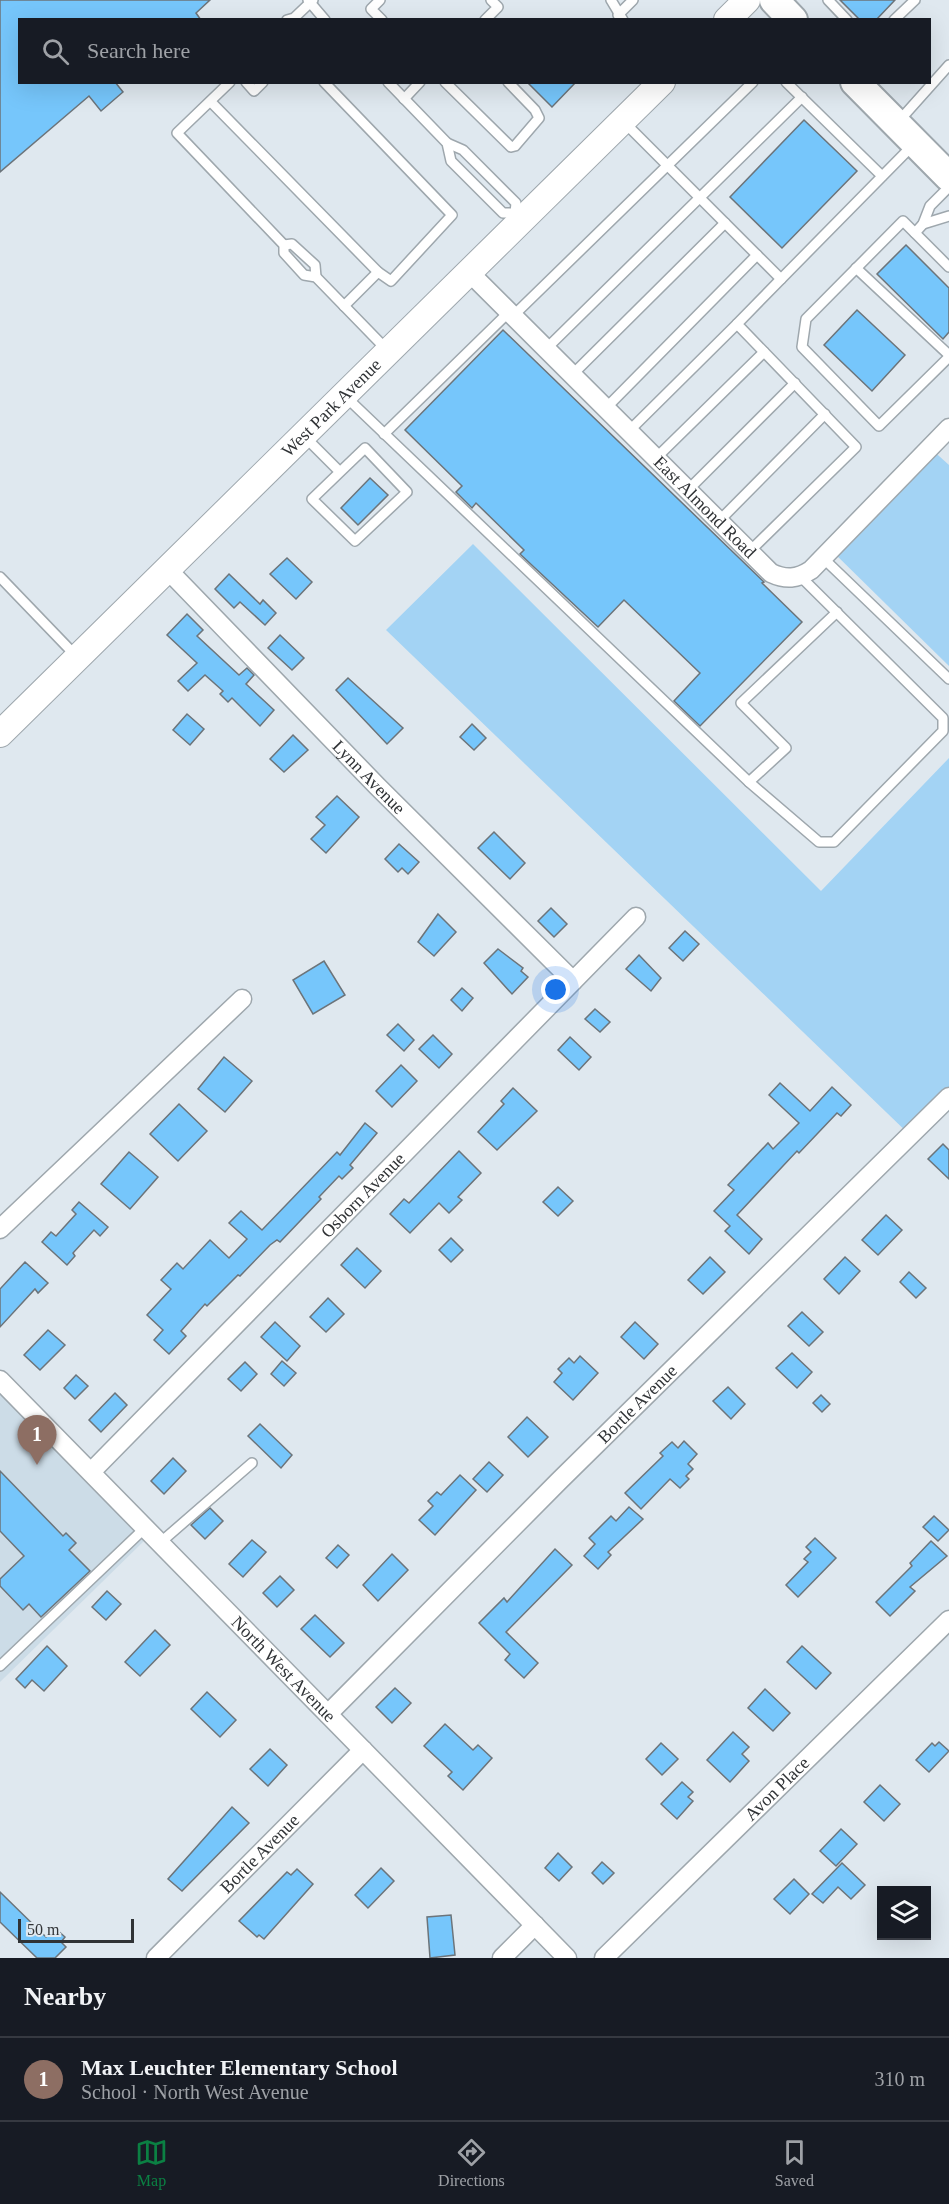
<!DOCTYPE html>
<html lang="en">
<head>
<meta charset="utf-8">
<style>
  body { margin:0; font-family:Georgia,serif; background:#20242c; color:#f1f3f6 }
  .controls { position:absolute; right:18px; bottom:18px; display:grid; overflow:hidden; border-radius:0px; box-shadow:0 6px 24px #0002 }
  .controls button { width:54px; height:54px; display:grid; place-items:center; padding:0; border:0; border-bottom:2px solid #363941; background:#171b24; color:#f1f3f6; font:30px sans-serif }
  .scale { position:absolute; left:18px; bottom:15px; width:116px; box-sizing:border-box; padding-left:6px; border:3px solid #303336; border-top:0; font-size:16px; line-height:21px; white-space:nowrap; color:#303336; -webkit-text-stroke:4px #dfe8ef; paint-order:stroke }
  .you { position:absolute; left:556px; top:990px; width:21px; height:21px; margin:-15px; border:4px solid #fff; border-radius:50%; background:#1a73e8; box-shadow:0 0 0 9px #1a73e833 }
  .badge { display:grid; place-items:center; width:39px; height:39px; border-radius:50%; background:#0b8043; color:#fff; font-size:20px; font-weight:700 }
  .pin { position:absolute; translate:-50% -50px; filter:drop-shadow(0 2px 3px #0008) }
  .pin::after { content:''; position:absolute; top:32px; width:21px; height:18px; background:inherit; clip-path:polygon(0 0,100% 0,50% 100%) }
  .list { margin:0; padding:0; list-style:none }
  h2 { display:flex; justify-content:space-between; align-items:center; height:78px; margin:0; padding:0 24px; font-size:26px }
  h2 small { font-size:20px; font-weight:400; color:#9ea1a6 }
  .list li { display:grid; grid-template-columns:39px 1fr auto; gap:18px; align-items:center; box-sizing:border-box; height:84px; padding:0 24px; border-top:2px solid #363941 }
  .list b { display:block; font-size:22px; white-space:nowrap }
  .list p { margin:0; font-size:20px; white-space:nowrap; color:#9ea1a6 }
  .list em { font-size:20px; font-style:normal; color:#9ea1a6 }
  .icon { flex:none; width:33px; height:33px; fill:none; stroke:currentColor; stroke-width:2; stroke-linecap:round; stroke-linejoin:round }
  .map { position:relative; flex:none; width:949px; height:1958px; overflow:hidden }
  .search { position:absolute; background:#171b24; box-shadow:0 6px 24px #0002; left:18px; right:18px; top:18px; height:66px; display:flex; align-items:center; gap:15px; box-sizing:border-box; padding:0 21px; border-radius:0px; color:#9ea1a6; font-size:22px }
  .sheet { height:162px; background:#171b24 }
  nav { display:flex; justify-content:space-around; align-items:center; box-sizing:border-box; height:84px; border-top:2px solid #363941; background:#171b24; font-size:16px; color:#9ea1a6 }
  nav a { display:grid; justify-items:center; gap:3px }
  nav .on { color:#0b8043 }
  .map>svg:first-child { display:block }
  .built { fill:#ccdce7 }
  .green { fill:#a3d3f4 }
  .building { fill:#76c6fb; stroke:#6c747a; stroke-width:1.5 }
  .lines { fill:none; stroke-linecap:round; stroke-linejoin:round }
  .lane-casing { stroke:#9ea7ad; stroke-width:12 }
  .street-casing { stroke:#9ea7ad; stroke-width:21 }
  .secondary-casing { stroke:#9ea7ad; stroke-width:28 }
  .primary-casing { stroke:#9ea7ad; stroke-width:32 }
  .lane { stroke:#fff; stroke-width:9 }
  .street { stroke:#fff; stroke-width:18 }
  .secondary { stroke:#fff; stroke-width:26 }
  .primary { stroke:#fff; stroke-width:28 }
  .labels { text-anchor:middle; stroke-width:4.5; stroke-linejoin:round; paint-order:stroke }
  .street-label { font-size:18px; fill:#303336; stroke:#dfe8ef }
</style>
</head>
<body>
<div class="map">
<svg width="949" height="1958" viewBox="0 0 949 1958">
  <rect width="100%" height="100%" fill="#dfe8ef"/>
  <!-- built -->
  <polygon class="built" points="0,1391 146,1539 0,1682"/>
  <!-- green -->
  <g class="green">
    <polygon points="929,447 949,465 949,666 829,548"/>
    <polygon points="473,544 821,891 949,758 949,1104 914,1139 386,630"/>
  </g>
  <!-- building -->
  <g class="building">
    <polygon points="0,0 210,0 196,13 201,20 20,20 20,82 115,82 123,92 101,111 89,96 0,172"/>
    <polygon points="840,0 895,0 876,20 860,20"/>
    <polygon points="527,82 576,82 552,107"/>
    <polygon points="804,120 857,171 782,248 730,197"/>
    <polygon points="906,245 949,288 949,332 943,339 877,274"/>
    <polygon points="857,310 905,355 872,391 824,345"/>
    <polygon points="503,330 764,582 762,583 802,622 700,726 674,701 700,673 624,600 598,627 520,554 524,550 476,503 472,508 456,492 462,486 405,430"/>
    <polygon points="370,478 388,495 358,525 341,508"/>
    <polygon points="287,558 312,582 296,599 270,574"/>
    <polygon points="229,574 260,604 263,600 276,613 265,625 240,602 234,608 215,589"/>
    <polygon points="187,614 203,630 197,636 239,675 247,668 254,675 246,684 274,710 260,726 232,698 228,702 220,694 223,691 205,675 188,691 178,681 197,663 167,635"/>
    <polygon points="280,635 304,658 292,670 268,648"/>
    <polygon points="348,678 403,728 387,744 336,690"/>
    <polygon points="187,714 204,729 190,745 173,730"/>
    <polygon points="472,724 486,738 474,750 460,737"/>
    <polygon points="293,735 308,750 284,772 270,759"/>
    <polygon points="337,796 359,817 326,853 311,839 325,825 316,817"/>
    <polygon points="494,832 525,863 510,879 478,848"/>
    <polygon points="399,844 419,862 408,874 402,868 398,872 385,859"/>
    <polygon points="551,908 567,924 554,937 538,921"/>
    <polygon points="438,914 456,932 434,956 418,942"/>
    <polygon points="685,931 699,944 683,961 669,948"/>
    <polygon points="498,949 523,968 521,971 528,977 512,994 484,963"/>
    <polygon points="639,955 661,978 651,991 626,969"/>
    <polygon points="324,961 345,995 313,1014 293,980"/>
    <polygon points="462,988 473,998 462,1011 451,1000"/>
    <polygon points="595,1009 610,1022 600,1032 585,1019"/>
    <polygon points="398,1024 414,1040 404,1051 387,1035"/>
    <polygon points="433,1035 452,1054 439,1068 419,1049"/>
    <polygon points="570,1037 591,1057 579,1070 558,1050"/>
    <polygon points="224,1057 252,1081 225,1112 198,1089"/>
    <polygon points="401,1065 417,1081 392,1107 376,1091"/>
    <polygon points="780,1083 810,1111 832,1087 851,1105 841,1116 837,1113 799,1153 797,1151 737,1215 762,1239 749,1254 725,1231 730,1226 714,1211 734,1190 728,1185 768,1143 773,1149 799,1123 769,1095"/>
    <polygon points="513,1088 537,1111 497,1150 478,1132 504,1104 501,1101"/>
    <polygon points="179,1104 207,1131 178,1161 150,1134"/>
    <polygon points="365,1123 377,1133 350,1165 353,1168 342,1179 339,1176 319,1197 321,1199 280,1242 277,1240 270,1245 240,1276 238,1275 207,1306 205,1304 181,1331 186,1336 169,1354 154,1340 163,1330 147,1315 171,1289 161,1280 177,1263 183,1269 210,1240 229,1258 247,1239 229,1223 241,1211 262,1230 337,1152 340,1155"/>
    <polygon points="943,1144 949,1150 949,1179 928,1159"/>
    <polygon points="459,1151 481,1173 458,1197 462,1200 449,1213 439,1203 410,1233 390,1214 404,1199 409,1203"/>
    <polygon points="129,1152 158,1177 130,1209 101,1184"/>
    <polygon points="558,1187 573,1201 558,1216 543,1202"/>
    <polygon points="79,1202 108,1227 100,1236 94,1230 73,1253 75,1256 67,1265 42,1242 51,1232 56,1236 76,1214 72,1210"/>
    <polygon points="886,1215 902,1230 878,1255 862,1240"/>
    <polygon points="451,1238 463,1250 451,1262 439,1250"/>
    <polygon points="357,1248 381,1271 365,1288 341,1265"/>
    <polygon points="710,1257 725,1272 703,1294 688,1280"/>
    <polygon points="845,1257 860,1271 839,1294 824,1279"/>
    <polygon points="25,1262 48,1283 38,1293 35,1289 0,1327 0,1289"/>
    <polygon points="909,1272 926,1288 916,1298 900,1282"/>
    <polygon points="328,1298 344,1314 326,1332 310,1317"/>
    <polygon points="802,1312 823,1332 809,1346 788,1326"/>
    <polygon points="275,1322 300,1346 287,1361 261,1337"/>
    <polygon points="635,1322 658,1344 644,1359 621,1337"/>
    <polygon points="48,1330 65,1345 40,1370 24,1355"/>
    <polygon points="792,1353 812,1372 797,1388 776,1368"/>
    <polygon points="580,1356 598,1373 573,1400 554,1382 562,1373 558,1369 569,1358 574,1363"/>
    <polygon points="282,1361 296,1373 284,1386 271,1374"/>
    <polygon points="245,1362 257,1374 241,1391 228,1379"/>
    <polygon points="76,1375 88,1386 75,1399 64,1388"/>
    <polygon points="728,1387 745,1404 731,1419 713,1401"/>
    <polygon points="115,1393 127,1405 101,1432 89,1420"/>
    <polygon points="821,1395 830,1404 822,1412 813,1403"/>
    <polygon points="527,1417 548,1437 528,1457 508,1437"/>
    <polygon points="260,1424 292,1455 281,1468 248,1436"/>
    <polygon points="684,1441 697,1454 688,1464 693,1469 686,1476 689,1479 680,1488 670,1479 641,1509 625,1493 663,1456 660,1453 672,1442 678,1448"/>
    <polygon points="173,1458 186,1471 164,1494 151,1481"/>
    <polygon points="489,1462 503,1475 487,1492 473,1479"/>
    <polygon points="0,1471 63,1536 66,1533 76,1543 69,1550 90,1571 41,1617 29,1604 23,1610 0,1586 0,1579 24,1556 0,1531"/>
    <polygon points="460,1475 476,1490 435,1535 419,1520 433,1506 428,1501 437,1492 441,1495"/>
    <polygon points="629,1507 643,1519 608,1552 611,1555 598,1569 584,1556 595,1544 589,1538 611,1516 616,1521"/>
    <polygon points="210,1508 223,1521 205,1539 191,1525"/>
    <polygon points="934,1516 949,1530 938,1541 923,1527"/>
    <polygon points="815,1538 836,1558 798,1597 786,1585 808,1562 804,1559 811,1552 806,1547"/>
    <polygon points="252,1540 266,1552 243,1577 229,1564"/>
    <polygon points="931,1541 947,1556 910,1587 915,1591 890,1616 876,1602 912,1566 910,1563"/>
    <polygon points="338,1545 349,1555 337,1568 326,1558"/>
    <polygon points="555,1549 572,1565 506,1632 538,1663 524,1678 505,1660 510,1654 479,1623 504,1598 507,1602"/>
    <polygon points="392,1554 408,1570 378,1601 363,1585"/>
    <polygon points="280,1576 294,1590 277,1607 263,1593"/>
    <polygon points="107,1591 121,1604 106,1620 92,1607"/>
    <polygon points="315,1615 344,1643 330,1657 301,1629"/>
    <polygon points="155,1630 170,1645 140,1676 125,1662"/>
    <polygon points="47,1646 67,1666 44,1691 32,1680 25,1688 16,1679"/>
    <polygon points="802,1646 831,1673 816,1689 787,1662"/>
    <polygon points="395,1688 411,1703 392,1723 376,1707"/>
    <polygon points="765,1689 790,1713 773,1731 748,1708"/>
    <polygon points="207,1692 236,1720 220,1737 191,1709"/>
    <polygon points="445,1724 473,1750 478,1745 492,1758 463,1790 448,1776 452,1772 424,1746"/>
    <polygon points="733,1732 749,1747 742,1754 749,1761 730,1782 707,1760"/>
    <polygon points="939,1742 949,1751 929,1772 916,1760 932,1743 935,1746"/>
    <polygon points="661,1743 678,1759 662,1775 646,1759"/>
    <polygon points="270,1749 287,1765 268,1786 250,1769"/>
    <polygon points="682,1782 693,1792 688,1797 693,1801 677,1819 661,1804"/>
    <polygon points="880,1785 900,1804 884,1821 864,1802"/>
    <polygon points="232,1807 249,1823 182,1891 168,1879"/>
    <polygon points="841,1829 857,1844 836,1866 820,1851"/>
    <polygon points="558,1853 572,1867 559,1881 545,1868"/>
    <polygon points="602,1862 614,1873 603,1884 592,1873"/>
    <polygon points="842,1863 865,1885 851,1899 838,1887 823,1903 812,1894"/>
    <polygon points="381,1868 394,1881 368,1908 355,1895"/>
    <polygon points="297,1869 313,1884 264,1939 259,1935 257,1937 239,1921 287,1872 291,1875"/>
    <polygon points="794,1879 809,1894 790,1914 774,1899"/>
    <polygon points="0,1892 46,1937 55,1928 65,1937 61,1942 66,1947 55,1958 37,1958 0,1922"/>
    <polygon points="451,1915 455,1955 430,1958 427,1917"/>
  </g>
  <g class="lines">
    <defs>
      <g id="lane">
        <polyline points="308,0 325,20"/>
        <polyline points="380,0 371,9 382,20"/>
        <polyline points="611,0 623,20"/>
        <polyline points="828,0 847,20"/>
        <polyline points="618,15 633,0"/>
        <polyline points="287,20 294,18 313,0"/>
        <polyline points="485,20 498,7 491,0"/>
        <polyline points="894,20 915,0"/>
        <polyline points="230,82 177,133 284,245 284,253 304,275 316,277 388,351"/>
        <polyline points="246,82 254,91 263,82"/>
        <polyline points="324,82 452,215 391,281 378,272 344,306"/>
        <polyline points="388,82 447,143 451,161 503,213 515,213"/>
        <polyline points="445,82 511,147 515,146 539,118 535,110 508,82"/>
        <polyline points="786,82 882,176"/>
        <polyline points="404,99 420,82"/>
        <polyline points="211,102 378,272"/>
        <polyline points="899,121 949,65"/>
        <polyline points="625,123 781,279 913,145"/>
        <polyline points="447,143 463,150 516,203 515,213 518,217"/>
        <polyline points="923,224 949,216"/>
        <polyline points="915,233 923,224 930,206 949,187"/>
        <polyline points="284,245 292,244 315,265 316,277"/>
        <polyline points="949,267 903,221 806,319 802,347 879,426 949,357"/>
        <polyline points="856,268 949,355"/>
        <polyline points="513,316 753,82"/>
        <polyline points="546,349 802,97"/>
        <polyline points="572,375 725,223"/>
        <polyline points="346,397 749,782 819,842 834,842 943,731 943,718 801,577"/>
        <polyline points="606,408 757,255"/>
        <polyline points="629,431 737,324"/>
        <polyline points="384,434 509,312"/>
        <polyline points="305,437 340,472 365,448 407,492 355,541 312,499 340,472"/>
        <polyline points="656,458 764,352"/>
        <polyline points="688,490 795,383"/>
        <polyline points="719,521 825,414"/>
        <polyline points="750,551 856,447 737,324 781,279"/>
        <polyline points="823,558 949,679"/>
        <polyline points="0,577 76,656"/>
        <polyline points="749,782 786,748 741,703 837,612"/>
        <polyline points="161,1542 252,1463"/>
        <polyline points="0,1666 146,1527"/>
      </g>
      <g id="street">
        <path id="s1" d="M 469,272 L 771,573 C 786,580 797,579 811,570 L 949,428"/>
        <path id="s2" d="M 167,569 L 377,786 L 573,981"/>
        <polyline points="0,1229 242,999"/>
        <path id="s3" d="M 0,1380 L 567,1958"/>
        <path id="s4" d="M 91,1472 L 636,917"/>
        <path id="s5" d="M 328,1714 L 559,1481 L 949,1097"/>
        <path id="s6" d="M 156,1958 L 363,1750"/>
        <polyline points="502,1958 535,1925"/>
        <path id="s7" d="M 604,1958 L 949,1620"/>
      </g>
      <g id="secondary">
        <polyline points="727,20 747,0"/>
        <path id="s8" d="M 0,734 L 662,82"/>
      </g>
      <g id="primary">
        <polyline points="774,0 793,20"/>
        <polyline points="855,82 949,177"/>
      </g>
    </defs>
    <!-- lane casing -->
    <use href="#lane" class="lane-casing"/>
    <!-- street casing -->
    <use href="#street" class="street-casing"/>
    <!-- secondary casing -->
    <use href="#secondary" class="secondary-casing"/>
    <!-- primary casing -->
    <use href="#primary" class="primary-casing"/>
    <!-- lane -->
    <use href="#lane" class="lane"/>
    <!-- street -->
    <use href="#street" class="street"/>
    <!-- secondary -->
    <use href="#secondary" class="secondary"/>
    <!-- primary -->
    <use href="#primary" class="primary"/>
  </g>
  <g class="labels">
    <!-- street labels -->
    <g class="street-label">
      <text dy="6" stroke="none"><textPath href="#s8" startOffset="465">West Park Avenue</textPath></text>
      <text dy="6" stroke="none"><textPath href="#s1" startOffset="333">East Almond Road</textPath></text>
      <text dy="6" stroke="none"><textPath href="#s2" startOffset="290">Lynn Avenue</textPath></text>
      <text dy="6" stroke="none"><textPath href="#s4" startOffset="388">Osborn Avenue</textPath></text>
      <text dy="6" stroke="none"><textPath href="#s5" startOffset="438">Bortle Avenue</textPath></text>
      <text dy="6" stroke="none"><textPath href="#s3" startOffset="405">North West Avenue</textPath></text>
      <text dy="6" stroke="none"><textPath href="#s7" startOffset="242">Avon Place</textPath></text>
      <text dy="6" stroke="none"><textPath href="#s6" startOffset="147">Bortle Avenue</textPath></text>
    </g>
  </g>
</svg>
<div class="controls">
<button><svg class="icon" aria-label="layers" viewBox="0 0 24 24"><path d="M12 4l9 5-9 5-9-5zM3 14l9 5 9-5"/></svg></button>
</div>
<div class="scale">50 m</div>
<div class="you"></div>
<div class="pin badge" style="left:37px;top:1465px;background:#8d6e63">1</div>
<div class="search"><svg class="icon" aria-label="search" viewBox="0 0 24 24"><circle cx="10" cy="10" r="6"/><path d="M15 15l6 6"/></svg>Search here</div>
</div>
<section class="sheet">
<h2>Nearby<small></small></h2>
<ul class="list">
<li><span class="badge" style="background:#8d6e63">1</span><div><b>Max Leuchter Elementary School</b><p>School · North West Avenue</p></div><em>310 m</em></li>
</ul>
</section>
<nav>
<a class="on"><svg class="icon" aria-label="map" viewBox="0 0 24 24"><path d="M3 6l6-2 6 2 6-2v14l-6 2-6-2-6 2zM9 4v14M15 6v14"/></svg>Map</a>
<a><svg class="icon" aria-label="directions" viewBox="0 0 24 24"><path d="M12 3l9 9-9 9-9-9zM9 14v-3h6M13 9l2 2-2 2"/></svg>Directions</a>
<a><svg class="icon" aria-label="saved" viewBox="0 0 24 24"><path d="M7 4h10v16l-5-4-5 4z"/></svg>Saved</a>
</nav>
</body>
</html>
